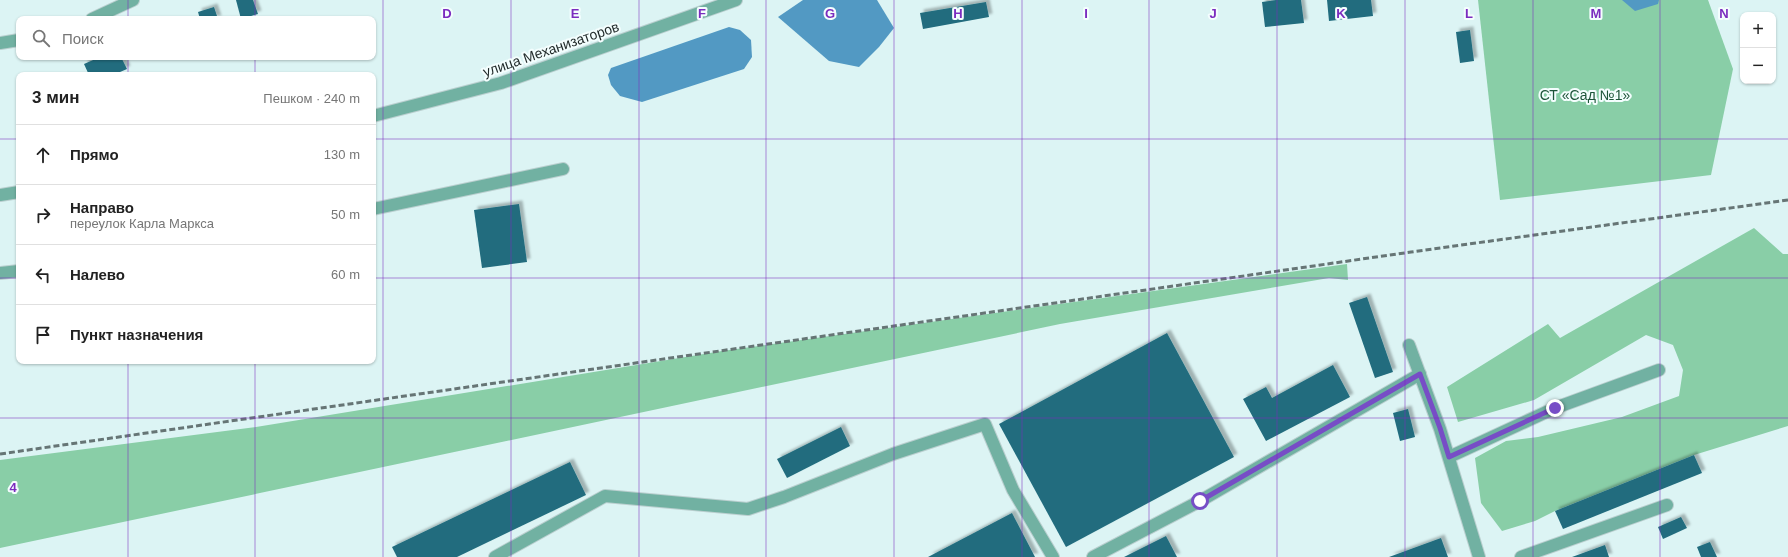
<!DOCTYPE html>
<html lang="ru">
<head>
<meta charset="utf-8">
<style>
  body { margin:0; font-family:Helvetica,sans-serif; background:#f6f6f6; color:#222 }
  .controls { position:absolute; right:12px; top:12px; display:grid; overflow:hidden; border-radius:8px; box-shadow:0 1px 3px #0004 }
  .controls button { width:36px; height:36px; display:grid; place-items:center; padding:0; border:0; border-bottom:1px solid #e0e0e0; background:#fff; color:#222; font:20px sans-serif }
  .stop { position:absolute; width:12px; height:12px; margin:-9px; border:3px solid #774dc6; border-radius:50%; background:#fff }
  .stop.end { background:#774dc6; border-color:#fff; box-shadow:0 1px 4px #0008 }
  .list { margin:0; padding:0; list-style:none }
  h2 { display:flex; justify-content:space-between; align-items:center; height:52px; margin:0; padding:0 16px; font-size:17px }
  h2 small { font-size:13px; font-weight:400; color:#767676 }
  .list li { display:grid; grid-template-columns:26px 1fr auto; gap:12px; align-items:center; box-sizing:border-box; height:60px; padding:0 16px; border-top:1px solid #e0e0e0 }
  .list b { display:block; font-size:15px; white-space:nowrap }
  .list p { margin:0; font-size:13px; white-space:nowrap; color:#767676 }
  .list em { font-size:13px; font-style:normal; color:#767676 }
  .icon { flex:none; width:22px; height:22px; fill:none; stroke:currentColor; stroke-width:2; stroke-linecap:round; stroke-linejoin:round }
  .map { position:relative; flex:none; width:1788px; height:557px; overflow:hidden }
  .search { position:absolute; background:#fff; box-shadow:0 1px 3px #0004; left:16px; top:16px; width:360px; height:44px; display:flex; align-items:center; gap:10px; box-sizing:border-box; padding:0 14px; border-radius:8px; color:#767676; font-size:15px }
  .panel { position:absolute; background:#fff; box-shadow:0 1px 3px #0004; left:16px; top:72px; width:360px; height:292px; border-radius:8px }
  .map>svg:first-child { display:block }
  .green { fill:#89cea7 }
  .water { fill:#5299c3 }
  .building { fill:#206c7e; filter:url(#shadow) }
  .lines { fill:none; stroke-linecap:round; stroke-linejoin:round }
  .minor-casing { stroke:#bacfcf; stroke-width:14 }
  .minor { stroke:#71b1a2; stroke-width:12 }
  .rail { stroke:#667575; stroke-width:3; stroke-dasharray:6 3; stroke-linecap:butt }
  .route { stroke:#774dc6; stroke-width:5 }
  .grid { fill:none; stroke:#7b2cbf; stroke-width:1; stroke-opacity:0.55 }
  .labels { text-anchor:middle; stroke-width:4; stroke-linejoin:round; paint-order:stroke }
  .street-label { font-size:14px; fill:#1e2727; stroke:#f4fefe }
  .park-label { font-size:14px; fill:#1d5539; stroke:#f4fefe }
  .grid-label { font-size:13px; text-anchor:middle; font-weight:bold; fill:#7b2cbf; stroke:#f4fefe; stroke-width:4; stroke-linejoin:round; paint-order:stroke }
</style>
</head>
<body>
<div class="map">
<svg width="1788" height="557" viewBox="0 0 1788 557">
  <defs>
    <filter id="shadow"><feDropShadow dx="3.5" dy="-3.5" stdDeviation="1" flood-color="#0004"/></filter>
  </defs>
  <rect width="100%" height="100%" fill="#dcf4f4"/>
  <!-- green -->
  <g class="green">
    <polygon points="1478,0 1708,0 1733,69 1711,175 1500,200"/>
    <polygon points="1754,228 1783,254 1788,254 1788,426 1694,455 1555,511 1535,521 1502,531 1481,503 1475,458 1506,441 1538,437 1622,417 1679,396 1683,370 1673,345 1646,335 1534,400 1458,422 1447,387 1548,324 1560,338"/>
    <polygon points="1347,264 1348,280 1329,278 1060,324 0,548 0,460 256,427 722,351"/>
  </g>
  <!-- water -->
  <g class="water">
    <polygon points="803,0 877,0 894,28 879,47 859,67 829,61 778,17"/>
    <polygon points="1622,0 1659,0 1658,4 1635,11"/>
    <polygon points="729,27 740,30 751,40 752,57 744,69 642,102 620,96 611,85 608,75 611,68"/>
  </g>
  <!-- building -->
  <g class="building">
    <polygon points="236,0 253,0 258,14 241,19"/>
    <polygon points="1276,0 1301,0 1304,23 1265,27 1262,2"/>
    <polygon points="1327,0 1371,0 1373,16 1329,21"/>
    <polygon points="986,2 989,17 923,29 920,13"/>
    <polygon points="214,7 218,19 200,19 198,12"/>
    <polygon points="1470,30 1474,61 1460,63 1456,32"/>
    <polygon points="100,57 121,57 127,69 113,75 89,75 84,64"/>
    <polygon points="519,204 527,262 482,268 474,210"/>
    <polygon points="1367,297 1393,372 1375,378 1349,303"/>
    <polygon points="1167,333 1234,457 1066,547 999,424"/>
    <polygon points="1333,365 1350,397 1266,441 1243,399 1266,387 1272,398"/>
    <polygon points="1408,409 1415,437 1400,441 1393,413"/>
    <polygon points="841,427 850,446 787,478 777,459"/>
    <polygon points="1694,455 1702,473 1563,529 1555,511"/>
    <polygon points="570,462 586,495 457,557 397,557 392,547"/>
    <polygon points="1012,513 1035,557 928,557"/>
    <polygon points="1681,517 1687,528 1663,539 1658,527"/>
    <polygon points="1166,536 1177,557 1124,557"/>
    <polygon points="1441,538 1448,557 1389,557"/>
    <polygon points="1710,542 1717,557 1701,557 1697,547"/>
    <polygon points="1605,545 1609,557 1572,557"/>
  </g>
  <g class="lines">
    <defs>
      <g id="minor">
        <polyline points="92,19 133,0"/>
        <polyline points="0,43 19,40"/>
        <polyline points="373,116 501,83 736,0"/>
        <polyline points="0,195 19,192"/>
        <polyline points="373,209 563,169"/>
        <polyline points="0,273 19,271"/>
        <polyline points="1409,345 1440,429 1479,557"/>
        <polyline points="1449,457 1555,408 1659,370"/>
        <polyline points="495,557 605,496 748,509 784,497 893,454 985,424 1013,490 1053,557"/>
        <polyline points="1093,557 1200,501 1420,374"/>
        <polyline points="1521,557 1667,505"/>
      </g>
    </defs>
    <!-- minor casing -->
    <use href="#minor" class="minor-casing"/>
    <!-- minor -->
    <use href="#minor" class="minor"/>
    <!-- rail -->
    <polyline class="rail" points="0,454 1411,252 1788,200"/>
  </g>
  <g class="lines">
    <!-- route -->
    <polyline class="route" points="1200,501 1420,374 1440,428 1449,457 1555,408"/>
  </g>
  <!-- grid -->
  <path class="grid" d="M 128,0 L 128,19M 255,0 L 255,19M 383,0 L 383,557M 511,0 L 511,557M 639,0 L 639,557M 766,0 L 766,557M 894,0 L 894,557M 1022,0 L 1022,557M 1149,0 L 1149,557M 1277,0 L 1277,557M 1405,0 L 1405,557M 1533,0 L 1533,557M 1660,0 L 1660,557M 128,57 L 128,75M 255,57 L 255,75M 0,139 L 19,139M 373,139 L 1788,139M 0,278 L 19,278M 373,278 L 1788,278M 128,361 L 128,557M 255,361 L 255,557M 0,418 L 1788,418"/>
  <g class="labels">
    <!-- street labels -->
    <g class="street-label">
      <text transform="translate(551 49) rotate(-19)" y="5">улица Механизаторов</text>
    </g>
    <!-- park labels -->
    <g class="park-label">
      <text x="1585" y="100">СТ «Сад №1»</text>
    </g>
  </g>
  <g class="grid-label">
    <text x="447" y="18">D</text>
    <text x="575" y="18">E</text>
    <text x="702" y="18">F</text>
    <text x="830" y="18">G</text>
    <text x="958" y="18">H</text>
    <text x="1086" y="18">I</text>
    <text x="1213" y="18">J</text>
    <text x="1341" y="18">K</text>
    <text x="1469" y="18">L</text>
    <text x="1596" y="18">M</text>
    <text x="1724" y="18">N</text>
    <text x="13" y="492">4</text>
  </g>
</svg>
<div class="controls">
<button>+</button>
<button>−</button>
</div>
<div class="stop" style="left:1200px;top:501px"></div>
<div class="stop end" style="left:1555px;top:408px"></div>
<div class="search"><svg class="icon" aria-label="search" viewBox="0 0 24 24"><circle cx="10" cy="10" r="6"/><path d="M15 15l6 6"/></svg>Поиск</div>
<section class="panel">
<h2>3 мин<small>Пешком · 240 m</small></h2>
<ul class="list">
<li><svg class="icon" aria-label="ahead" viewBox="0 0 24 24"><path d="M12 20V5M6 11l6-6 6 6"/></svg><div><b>Прямо</b></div><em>130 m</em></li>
<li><svg class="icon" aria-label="right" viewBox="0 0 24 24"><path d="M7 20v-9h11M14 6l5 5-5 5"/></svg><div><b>Направо</b><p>переулок Карла Маркса</p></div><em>50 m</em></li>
<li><svg class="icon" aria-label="left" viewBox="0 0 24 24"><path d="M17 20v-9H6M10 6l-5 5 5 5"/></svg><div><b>Налево</b></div><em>60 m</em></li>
<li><svg class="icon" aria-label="arrive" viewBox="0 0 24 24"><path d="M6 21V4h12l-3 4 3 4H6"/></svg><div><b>Пункт назначения</b></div></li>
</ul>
</section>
</div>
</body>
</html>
